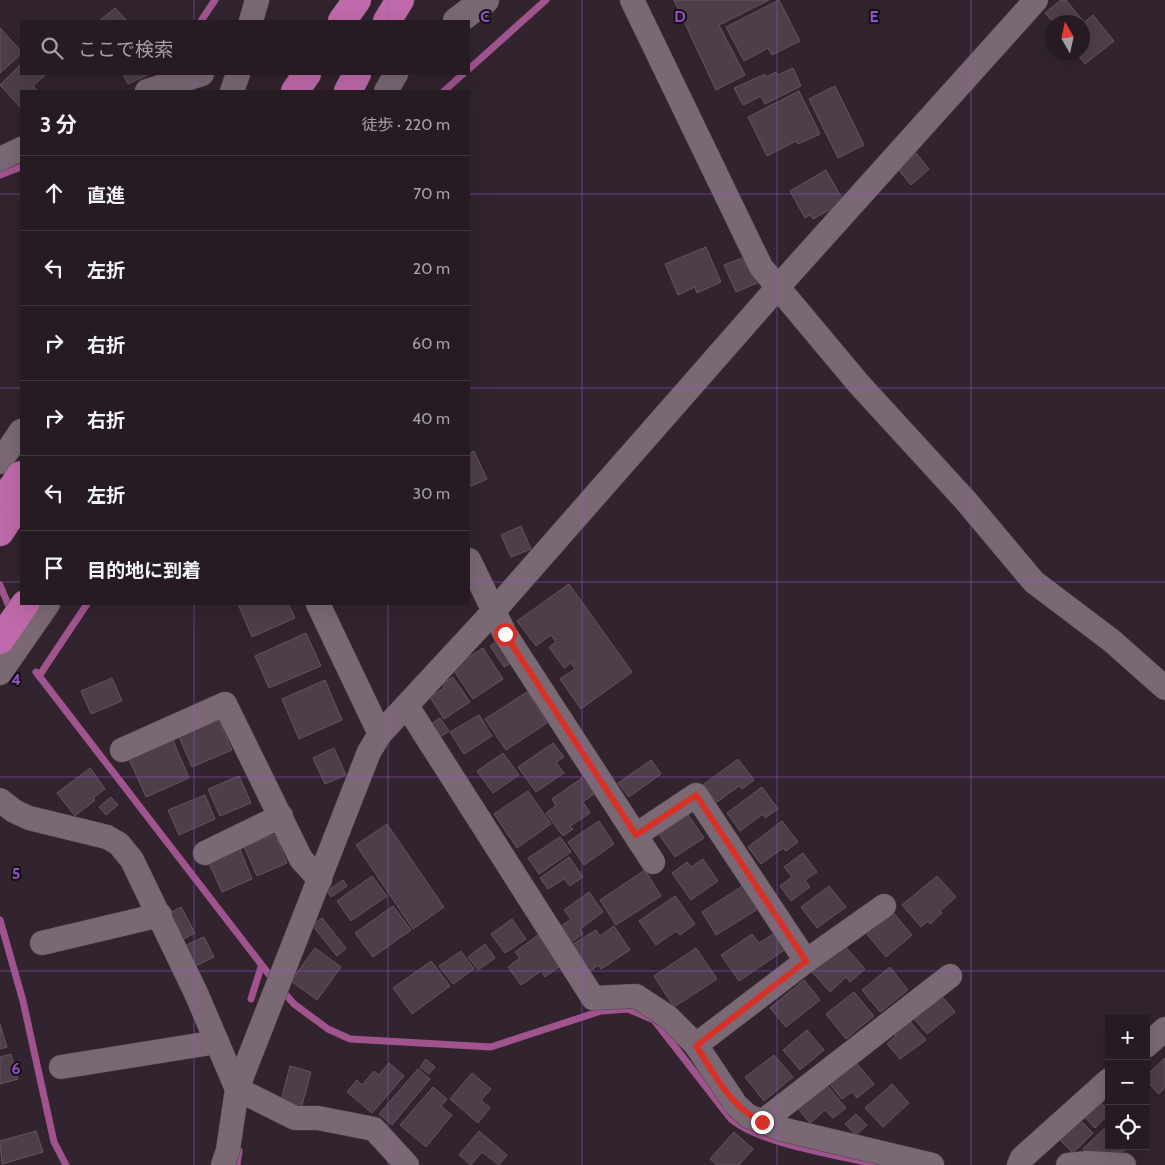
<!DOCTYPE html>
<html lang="ja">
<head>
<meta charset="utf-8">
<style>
  body { margin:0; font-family:Cabin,"Noto Sans JP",sans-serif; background:#2e242a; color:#f1f3f6 }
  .controls { position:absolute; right:15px; bottom:15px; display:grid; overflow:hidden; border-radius:0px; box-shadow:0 5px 20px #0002 }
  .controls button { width:45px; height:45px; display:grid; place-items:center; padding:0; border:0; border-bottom:1px solid #423940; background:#261b22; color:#f1f3f6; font:25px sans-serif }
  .compass { position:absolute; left:1045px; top:15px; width:45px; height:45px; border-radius:50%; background:#261b22; box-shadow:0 5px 20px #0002; rotate:351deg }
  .stop { position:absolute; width:15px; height:15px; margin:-11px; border:4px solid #d93025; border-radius:50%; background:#fff }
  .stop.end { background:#d93025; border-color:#fff; box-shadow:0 1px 5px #0008 }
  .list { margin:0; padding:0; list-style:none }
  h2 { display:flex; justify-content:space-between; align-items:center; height:65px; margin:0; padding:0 20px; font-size:21px }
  h2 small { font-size:16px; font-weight:400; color:#a4a1a5 }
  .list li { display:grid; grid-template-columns:32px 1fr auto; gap:15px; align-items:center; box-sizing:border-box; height:75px; padding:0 20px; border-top:1px solid #423940 }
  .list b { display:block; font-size:19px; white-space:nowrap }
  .list em { font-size:16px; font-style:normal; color:#a4a1a5 }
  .icon { flex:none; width:28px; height:28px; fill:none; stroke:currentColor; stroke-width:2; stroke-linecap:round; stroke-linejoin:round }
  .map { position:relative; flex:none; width:1165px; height:1165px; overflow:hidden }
  .search { position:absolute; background:#261b22; box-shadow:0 5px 20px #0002; left:20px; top:20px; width:450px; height:55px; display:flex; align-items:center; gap:12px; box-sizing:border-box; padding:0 18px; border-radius:0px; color:#a4a1a5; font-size:19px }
  .panel { position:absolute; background:#261b22; box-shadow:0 5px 20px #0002; left:20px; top:90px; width:450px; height:515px; border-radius:0px }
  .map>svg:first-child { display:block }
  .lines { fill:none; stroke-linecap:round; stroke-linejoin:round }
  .stream { stroke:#a0548d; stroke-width:7 }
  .building { fill:#4d3e49; stroke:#655460 }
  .street-casing { stroke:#4c3f48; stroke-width:25 }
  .secondary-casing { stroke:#4c3f48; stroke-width:29 }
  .highway-casing { stroke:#4c3f48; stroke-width:29 }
  .street { stroke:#7a6975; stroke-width:24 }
  .secondary { stroke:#7a6975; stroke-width:28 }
  .highway { stroke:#bf6aaa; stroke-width:28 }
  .route { stroke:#d93025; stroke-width:6 }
  .grid { fill:none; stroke:#9553ca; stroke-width:1; stroke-opacity:0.55 }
  .grid-label { font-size:16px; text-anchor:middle; font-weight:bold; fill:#9553ca; stroke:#160f14; stroke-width:4; stroke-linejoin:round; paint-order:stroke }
</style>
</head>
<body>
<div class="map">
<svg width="1165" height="1165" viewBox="0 0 1165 1165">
  <rect width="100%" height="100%" fill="#32242e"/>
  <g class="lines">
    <!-- stream -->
    <g class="stream">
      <polyline points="201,21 215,0"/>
      <polyline points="469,69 546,0"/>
      <polyline points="444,91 463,74"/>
      <polyline points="0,175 21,167"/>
      <polyline points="0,585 10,609"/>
      <polyline points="36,672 274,981"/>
      <polyline points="39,676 87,604"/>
      <polyline points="0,920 23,1001 54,1142 66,1165"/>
      <path d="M 281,989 L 294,1004 L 328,1029 L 350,1039 L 491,1047 L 601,1011 L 628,1009 L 654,1020 L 731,1119 C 757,1143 842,1156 879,1165"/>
      <polyline points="251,999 261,967"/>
      <polyline points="237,1165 239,1151"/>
    </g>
  </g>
  <!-- building -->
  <g class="building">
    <polygon points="674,0 769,0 719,25 745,75 716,90"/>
    <polygon points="779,0 800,41 772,55 768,48 744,61 726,27"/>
    <polygon points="1061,0 1066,0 1083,21 1053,22 1045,13"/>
    <polygon points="115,8 127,21 99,21"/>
    <polygon points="1093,15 1114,41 1085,64 1076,52 1082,52 1082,24"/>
    <polygon points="0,28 21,51 21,54 0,73"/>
    <polygon points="21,64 21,74 45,75 33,86 38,91 21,91 21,108 0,85"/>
    <polygon points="793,68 801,86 765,104 761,96 743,105 734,88 765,74 766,77 776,72 778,75"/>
    <polygon points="123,74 150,74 128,84"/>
    <polygon points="835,86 864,145 838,158 809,99"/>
    <polygon points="799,91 820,134 798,144 796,141 767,156 748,117"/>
    <polygon points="916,153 929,169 911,185 898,169"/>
    <polygon points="826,170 844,202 813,219 810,215 805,218 790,191"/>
    <polygon points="706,247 721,282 697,293 695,287 678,295 665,264"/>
    <polygon points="742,258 746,265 754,262 762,281 736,292 724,265"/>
    <polygon points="474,451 487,479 469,487 469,454"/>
    <polygon points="521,526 531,549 511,557 501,535"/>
    <polygon points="569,584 632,672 581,709 560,679 575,669 571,663 564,668 549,647 556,642 551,635 536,646 517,621"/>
    <polygon points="238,604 288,604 295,618 252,637"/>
    <polygon points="306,633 321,666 269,688 255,656"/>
    <polygon points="502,638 516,660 504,667 490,646"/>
    <polygon points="483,648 503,679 473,699 452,668"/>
    <polygon points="453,677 470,702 444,719 430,697 444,688 442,684"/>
    <polygon points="112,678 122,701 91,714 81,691"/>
    <polygon points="325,680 342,720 299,739 282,699"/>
    <polygon points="527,692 547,723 506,750 485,719"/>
    <polygon points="479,715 492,736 464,754 450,732"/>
    <polygon points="440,718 449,731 437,739 429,725"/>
    <polygon points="219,720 232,750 192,767 179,737"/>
    <polygon points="173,740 189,778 146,797 129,759"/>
    <polygon points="553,743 564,757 556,762 564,773 536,792 518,767"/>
    <polygon points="334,748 346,775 325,784 313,758"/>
    <polygon points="503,753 519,775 493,793 477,771"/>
    <polygon points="738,759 754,780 742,789 739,786 717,802 703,785"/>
    <polygon points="651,760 661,774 629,797 618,783"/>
    <polygon points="90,768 105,789 93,798 95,800 75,816 57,793"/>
    <polygon points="239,776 251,803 220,816 208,789"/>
    <polygon points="582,778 594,794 583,802 590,813 570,826 573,829 563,836 546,813 556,806 552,799"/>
    <polygon points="762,787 778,809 765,818 763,814 740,831 727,813"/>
    <polygon points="528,791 551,824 517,848 494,814"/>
    <polygon points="205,795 215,819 179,835 168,810"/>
    <polygon points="111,797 118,805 106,815 99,807"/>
    <polygon points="687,813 704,838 675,857 658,833"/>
    <polygon points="599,821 614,844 584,865 568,842"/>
    <polygon points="782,821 798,842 786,851 783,848 761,864 748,847"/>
    <polygon points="387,824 444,907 413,929 356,845"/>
    <polygon points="275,834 287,863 257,876 244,847"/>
    <polygon points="560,837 571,852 539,874 528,858"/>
    <polygon points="240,849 252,879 222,892 209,863"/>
    <polygon points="803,853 817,872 805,880 810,887 791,901 780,886 792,877 784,867"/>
    <polygon points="569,857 583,877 570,886 564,879 548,889 540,878"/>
    <polygon points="703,859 718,881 691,900 672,873 687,862 691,867"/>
    <polygon points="645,870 661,896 616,925 600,900"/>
    <polygon points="372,876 387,896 351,921 337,901"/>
    <polygon points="937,876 956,897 940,911 942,913 930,924 928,921 921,927 902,905"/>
    <polygon points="343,880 347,886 331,897 327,891"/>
    <polygon points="744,885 758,909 716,935 702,912"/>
    <polygon points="829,886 846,907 817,928 801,907"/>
    <polygon points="589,892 603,912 580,929 583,934 567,945 556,930 571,919 564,910"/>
    <polygon points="675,896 695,924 680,935 676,931 656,945 639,921"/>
    <polygon points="393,906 411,930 373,957 355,933"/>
    <polygon points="181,907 195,933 180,941 166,915"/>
    <polygon points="891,910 912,935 886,957 865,932"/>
    <polygon points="322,918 346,948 337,956 312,925"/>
    <polygon points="512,919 526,939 505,953 491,934"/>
    <polygon points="614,926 630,950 601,969 599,965 587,973 570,946 596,930 600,936"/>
    <polygon points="775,933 786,949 739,981 721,955 752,934 759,943"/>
    <polygon points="538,935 560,966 545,977 541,971 521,985 508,967 520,958 515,952"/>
    <polygon points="204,937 214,957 193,967 184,946"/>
    <polygon points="485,944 495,958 478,970 468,957"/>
    <polygon points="843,944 865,969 850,982 846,977 830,992 812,972"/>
    <polygon points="315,948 341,967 317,1000 291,981"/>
    <polygon points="696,948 717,979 674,1007 654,976"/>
    <polygon points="461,951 474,969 453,984 439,966"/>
    <polygon points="431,961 450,986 412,1014 393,988"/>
    <polygon points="890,967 908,990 880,1012 862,990"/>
    <polygon points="804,980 820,1000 786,1027 770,1008"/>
    <polygon points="854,992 874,1016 846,1039 826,1014"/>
    <polygon points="939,993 955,1012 927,1034 911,1015"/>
    <polygon points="908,1019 926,1040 900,1059 887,1044 896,1036 893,1032"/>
    <polygon points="0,1024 7,1047 0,1049"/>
    <polygon points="807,1030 824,1050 800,1070 783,1050"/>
    <polygon points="11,1054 18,1079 0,1084 0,1057"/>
    <polygon points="774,1055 793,1077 764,1101 745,1077"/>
    <polygon points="1165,1058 1165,1087 1159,1094 1146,1081 1146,1076"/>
    <polygon points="426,1059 435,1067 429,1074 420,1067"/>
    <polygon points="854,1060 874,1084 857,1098 852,1092 842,1099 828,1082"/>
    <polygon points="389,1063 404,1076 372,1113 347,1092 357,1080 362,1085 374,1071 379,1075"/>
    <polygon points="290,1066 311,1072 301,1109 280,1104"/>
    <polygon points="418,1069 430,1079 392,1125 379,1114"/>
    <polygon points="472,1073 491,1089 481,1100 490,1108 478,1123 450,1099"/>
    <polygon points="824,1082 846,1108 833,1118 825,1110 810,1123 796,1106"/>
    <polygon points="892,1084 909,1103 883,1127 865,1108"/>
    <polygon points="433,1087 447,1099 441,1106 452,1115 426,1147 400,1125"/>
    <polygon points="1094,1096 1109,1111 1109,1114 1095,1128 1079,1111"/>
    <polygon points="856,1114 867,1125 856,1135 845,1124"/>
    <polygon points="1076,1116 1093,1133 1073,1153 1056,1136"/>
    <polygon points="1109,1124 1109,1146 1128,1147 1119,1155 1115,1151 1107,1158 1100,1151 1093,1159 1083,1149"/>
    <polygon points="36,1131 43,1152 2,1164 0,1141"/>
    <polygon points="479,1131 507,1155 499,1165 482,1152 471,1165 459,1155"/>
    <polygon points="734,1132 753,1149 739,1165 717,1165 710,1159"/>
  </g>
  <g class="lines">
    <defs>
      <g id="street">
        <polyline points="632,0 761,267 858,383 966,501 1034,582 1112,641 1165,688"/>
        <polyline points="251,21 257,0"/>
        <polyline points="147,91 202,74"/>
        <polyline points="232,91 238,74"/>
        <polyline points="386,91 396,74"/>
        <polyline points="0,159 21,149"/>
        <polyline points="0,462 21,431"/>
        <polyline points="469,560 505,634 653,862"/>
        <polyline points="318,604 380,734"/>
        <polyline points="0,673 48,604"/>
        <polyline points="407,706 593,998 636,996 668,1017 696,1045 806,961"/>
        <polyline points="122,750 225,704 301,859 320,880"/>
        <polyline points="0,800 14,811 29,818 107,837 119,844 132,860 196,993 237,1089 295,1118 318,1118 374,1129 407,1165"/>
        <polyline points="636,835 696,795 806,961 884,906"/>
        <polyline points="205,853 281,816"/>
        <polyline points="42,943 160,915"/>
        <polyline points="696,1045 736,1105 748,1116 781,1129 932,1165"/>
        <polyline points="1146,1046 1165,1029"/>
        <polyline points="61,1067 217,1042"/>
        <polyline points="762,1122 950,976"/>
        <polyline points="223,1165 228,1150 237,1089 369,752 380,734 493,612 778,287 1036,0"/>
        <polyline points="1019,1165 1022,1158 1109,1080"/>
        <polyline points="1068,1165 1087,1163 1124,1165"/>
      </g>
      <polyline id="secondary" points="457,21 485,0"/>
      <g id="highway">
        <polyline points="342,21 357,0"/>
        <polyline points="387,21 400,0"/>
        <polyline points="295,91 307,74"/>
        <polyline points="348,91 357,74"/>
        <polyline points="0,504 21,475"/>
        <polyline points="0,532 21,500"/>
        <polyline points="0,640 25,604"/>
      </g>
    </defs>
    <!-- street casing -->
    <use href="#street" class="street-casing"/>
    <!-- secondary casing -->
    <use href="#secondary" class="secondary-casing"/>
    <!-- highway casing -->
    <use href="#highway" class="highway-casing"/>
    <!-- street -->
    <use href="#street" class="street"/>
    <!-- secondary -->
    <use href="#secondary" class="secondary"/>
    <!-- highway -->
    <use href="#highway" class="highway"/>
  </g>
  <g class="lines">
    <!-- route -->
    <path class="route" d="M 505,634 L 636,835 L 696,795 L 806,961 L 696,1046 C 714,1073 730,1107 762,1122"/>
  </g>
  <!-- grid -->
  <path class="grid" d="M 194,0 L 194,21M 388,0 L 388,21M 582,0 L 582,1165M 777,0 L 777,1165M 971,0 L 971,1165M 194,74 L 194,91M 388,74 L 388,91M 0,194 L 21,194M 469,194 L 1165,194M 0,388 L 21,388M 469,388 L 1165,388M 0,582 L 21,582M 469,582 L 1165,582M 194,604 L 194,1165M 388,604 L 388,1165M 0,777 L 1165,777M 0,971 L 1165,971"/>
  <g class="grid-label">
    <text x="485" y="22">C</text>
    <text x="680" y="22">D</text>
    <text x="874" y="22">E</text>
    <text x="16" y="685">4</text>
    <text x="16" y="879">5</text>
    <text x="16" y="1074">6</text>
  </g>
</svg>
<div class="controls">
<button>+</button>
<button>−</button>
<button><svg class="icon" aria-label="locate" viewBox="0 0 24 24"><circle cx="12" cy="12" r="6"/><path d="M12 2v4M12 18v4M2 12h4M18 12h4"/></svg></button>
</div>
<svg class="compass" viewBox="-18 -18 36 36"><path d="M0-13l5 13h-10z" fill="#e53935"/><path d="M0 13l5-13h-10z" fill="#a4a1a5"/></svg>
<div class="stop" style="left:505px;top:634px"></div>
<div class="stop end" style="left:762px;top:1122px"></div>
<div class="search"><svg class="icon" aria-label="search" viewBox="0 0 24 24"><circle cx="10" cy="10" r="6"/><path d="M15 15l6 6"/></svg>ここで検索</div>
<section class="panel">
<h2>3 分<small>徒歩 · 220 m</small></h2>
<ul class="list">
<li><svg class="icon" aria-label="ahead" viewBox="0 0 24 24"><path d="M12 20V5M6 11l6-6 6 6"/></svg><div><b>直進</b></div><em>70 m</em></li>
<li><svg class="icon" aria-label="left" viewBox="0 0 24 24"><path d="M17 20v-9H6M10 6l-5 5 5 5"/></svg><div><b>左折</b></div><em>20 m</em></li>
<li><svg class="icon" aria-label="right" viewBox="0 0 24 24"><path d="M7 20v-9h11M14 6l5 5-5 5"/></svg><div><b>右折</b></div><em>60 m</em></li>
<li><svg class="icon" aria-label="right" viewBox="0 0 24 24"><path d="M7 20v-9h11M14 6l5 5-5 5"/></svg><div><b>右折</b></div><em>40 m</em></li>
<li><svg class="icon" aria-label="left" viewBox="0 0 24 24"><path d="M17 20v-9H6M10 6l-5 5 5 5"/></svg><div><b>左折</b></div><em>30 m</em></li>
<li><svg class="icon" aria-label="arrive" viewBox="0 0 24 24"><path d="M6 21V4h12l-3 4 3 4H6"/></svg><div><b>目的地に到着</b></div></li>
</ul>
</section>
</div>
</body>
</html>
